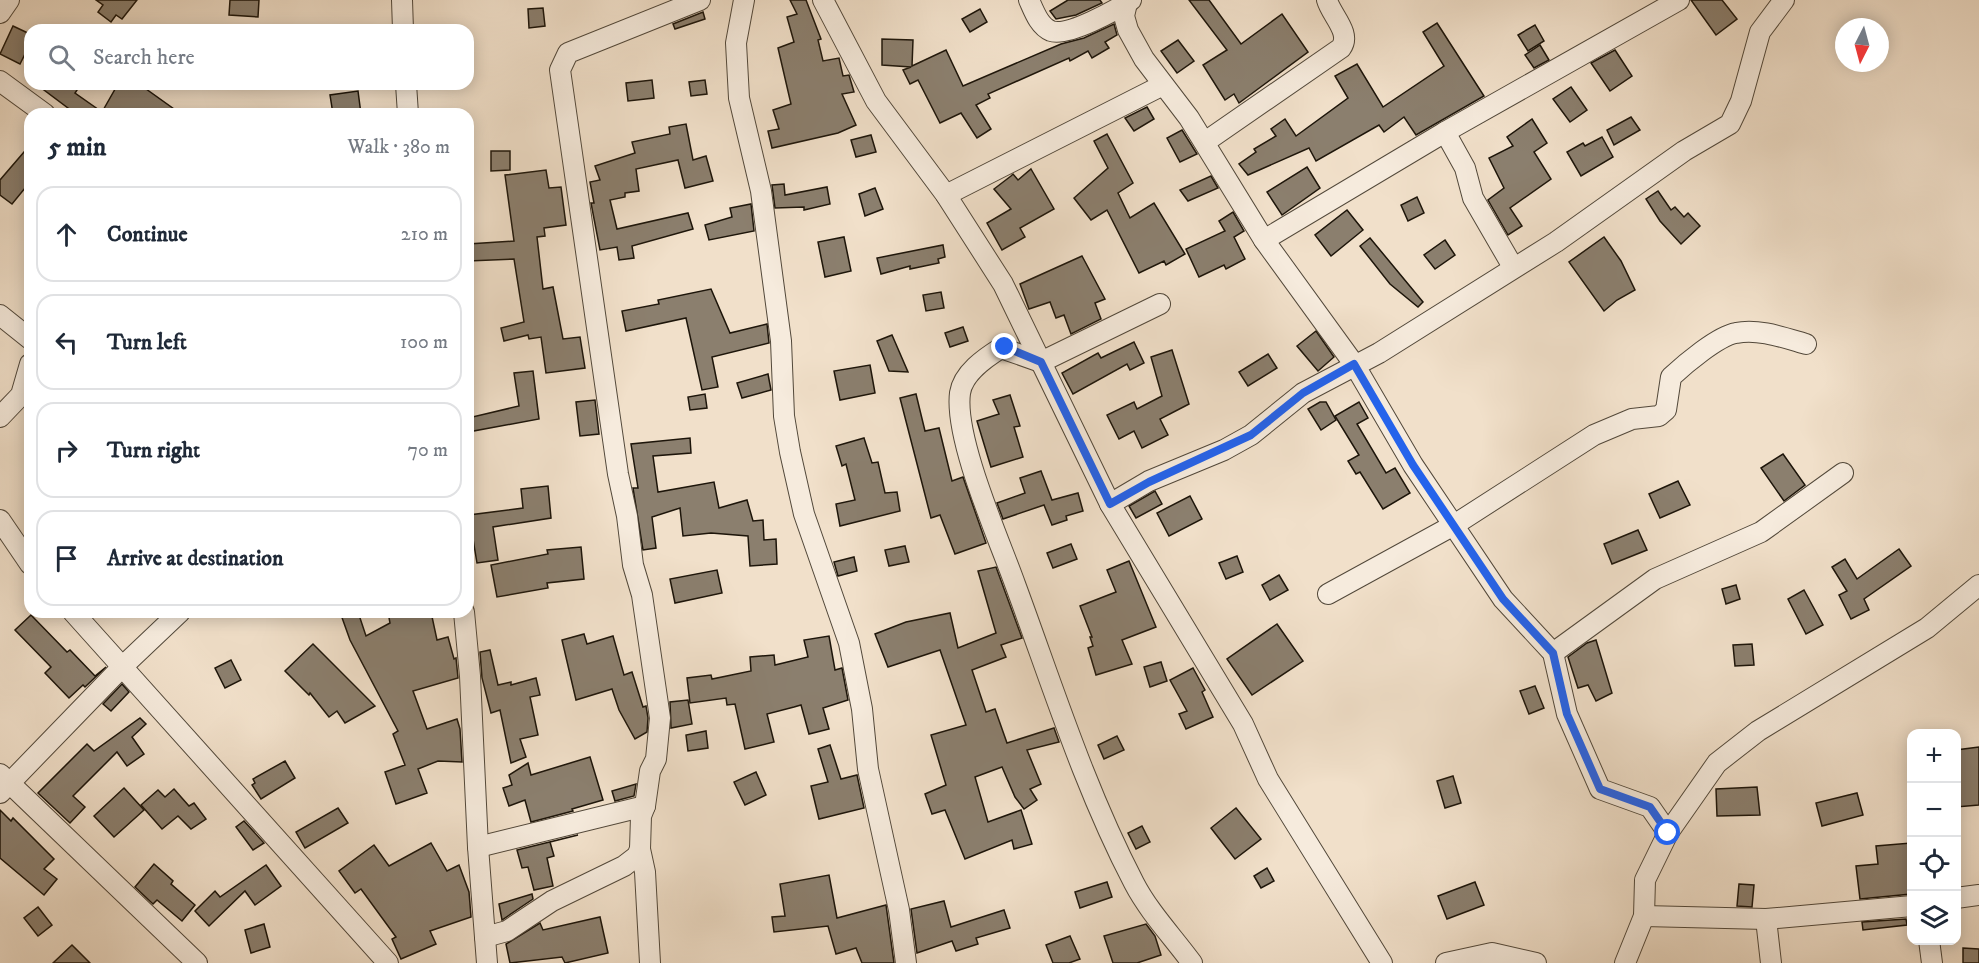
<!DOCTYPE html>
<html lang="en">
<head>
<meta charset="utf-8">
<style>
  body { margin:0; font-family:"IM FELL DW Pica",serif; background:#f2f2f3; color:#1f2937 }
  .controls { position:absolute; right:18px; bottom:18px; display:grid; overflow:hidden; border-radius:12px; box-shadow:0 3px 15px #0003 }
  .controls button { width:54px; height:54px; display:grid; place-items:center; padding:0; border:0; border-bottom:2px solid #e0e1e3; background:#fff; color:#1f2937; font:30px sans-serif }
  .compass { position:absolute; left:1835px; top:18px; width:54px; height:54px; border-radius:50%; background:#fff; box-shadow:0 3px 15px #0003; rotate:186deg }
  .stop { position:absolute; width:18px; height:18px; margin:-14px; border:4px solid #2563eb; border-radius:50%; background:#fff }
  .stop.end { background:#2563eb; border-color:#fff; box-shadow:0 2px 6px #0008 }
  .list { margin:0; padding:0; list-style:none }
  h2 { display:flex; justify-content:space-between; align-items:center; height:78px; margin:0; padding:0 24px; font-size:26px }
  h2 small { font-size:20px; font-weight:400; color:#747a83 }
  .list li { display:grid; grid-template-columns:39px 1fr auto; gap:18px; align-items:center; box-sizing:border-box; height:96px; margin:0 12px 12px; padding:0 12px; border:2px solid #e0e1e3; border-radius:18px }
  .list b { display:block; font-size:22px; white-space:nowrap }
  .list em { font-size:20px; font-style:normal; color:#747a83 }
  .icon { flex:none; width:33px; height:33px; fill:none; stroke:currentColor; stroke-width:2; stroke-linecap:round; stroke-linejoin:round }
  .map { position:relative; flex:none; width:1979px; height:963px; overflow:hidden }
  .search { position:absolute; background:#fff; box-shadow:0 3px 15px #0003; left:24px; top:24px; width:450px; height:66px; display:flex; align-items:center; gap:15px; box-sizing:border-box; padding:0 21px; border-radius:18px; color:#747a83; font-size:22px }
  .panel { position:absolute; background:#fff; box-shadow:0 3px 15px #0003; left:24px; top:108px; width:450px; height:510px; border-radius:18px }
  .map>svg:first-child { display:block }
  .building { fill:#8b7f6e; stroke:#1d150a; stroke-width:1.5 }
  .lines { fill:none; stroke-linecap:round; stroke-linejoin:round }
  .minor-casing { stroke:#52483a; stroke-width:22 }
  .minor { stroke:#f6ebdd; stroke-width:20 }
  .route { stroke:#2563eb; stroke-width:8 }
</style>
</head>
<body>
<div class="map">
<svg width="1979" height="963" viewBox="0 0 1979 963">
  <rect width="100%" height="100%" fill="#f1e0ca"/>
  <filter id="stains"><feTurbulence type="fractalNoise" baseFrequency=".00333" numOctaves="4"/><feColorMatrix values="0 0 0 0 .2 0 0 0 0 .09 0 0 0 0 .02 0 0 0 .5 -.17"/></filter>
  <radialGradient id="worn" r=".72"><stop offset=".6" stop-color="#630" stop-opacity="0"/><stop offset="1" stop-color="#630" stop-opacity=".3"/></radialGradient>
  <!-- building -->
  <g class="building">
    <polygon points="96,0 137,0 122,19 116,15 111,22 98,12 103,5"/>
    <polygon points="230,0 259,0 258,17 229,15"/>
    <polygon points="790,0 806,0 821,39 818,40 823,61 839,58 843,76 849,75 854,92 842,94 856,125 838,133 772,148 768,131 779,129 773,110 791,104 778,48 794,42 787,17 797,14"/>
    <polygon points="1068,0 1100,0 1102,3 1076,15 1056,19 1050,11"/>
    <polygon points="1189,0 1209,0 1241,44 1282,14 1308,52 1239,103 1234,94 1225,100 1203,65 1227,50"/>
    <polygon points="1691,0 1722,0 1737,19 1716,35"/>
    <polygon points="543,8 545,26 529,28 528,9"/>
    <polygon points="980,9 987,22 970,32 962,19"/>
    <polygon points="703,12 705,19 675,29 673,24"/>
    <polygon points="1437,23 1484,96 1416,135 1404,117 1384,132 1379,125 1316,161 1309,148 1248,175 1239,164 1256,152 1254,149 1276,136 1271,129 1285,119 1296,136 1348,98 1335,76 1357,64 1383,107 1444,66 1423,32"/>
    <polygon points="1114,24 1117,35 1105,42 1109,48 1092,58 1088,51 1070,61 1069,58 988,94 990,98 976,105 991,129 977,138 961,113 940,123 918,80 910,84 903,70 911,67 882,65 882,39 913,40 912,66 946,50 963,86 1061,44 1084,38"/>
    <polygon points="1535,25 1544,41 1528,51 1518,35"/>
    <polygon points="13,26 30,34 30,44 20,64 0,54"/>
    <polygon points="1178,40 1194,61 1177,73 1161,51"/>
    <polygon points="1540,45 1549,60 1534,68 1525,55"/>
    <polygon points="1615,50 1632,76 1610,91 1591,63"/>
    <polygon points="652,80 654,98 628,101 626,83"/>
    <polygon points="705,80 707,94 691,96 689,82"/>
    <polygon points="36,84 81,84 75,93 102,112 118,84 139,84 181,114 76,114"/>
    <polygon points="1571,87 1587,110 1570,122 1553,99"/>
    <polygon points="358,91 361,114 333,114 330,95"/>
    <polygon points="1147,107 1154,119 1134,131 1125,118"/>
    <polygon points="1631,117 1640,130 1614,145 1607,130"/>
    <polygon points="1532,119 1547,143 1534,152 1551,179 1510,208 1522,226 1508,235 1488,200 1504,188 1489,158 1513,146 1507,137"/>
    <polygon points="686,124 693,160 706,156 713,181 685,188 678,160 636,169 639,191 625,193 625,197 610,200 617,229 688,213 693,229 632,246 634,258 619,260 617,247 600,250 591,203 594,203 590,182 600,180 595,166 635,153 632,142 670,134 669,127"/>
    <polygon points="1182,130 1197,154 1180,162 1167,138"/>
    <polygon points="1107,134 1133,183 1118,193 1130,218 1154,203 1185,254 1166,265 1164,261 1139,273 1107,210 1091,220 1074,198 1108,168 1094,141"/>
    <polygon points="871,135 876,152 856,157 851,140"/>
    <polygon points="1602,137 1613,157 1581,176 1567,152 1583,143 1585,146"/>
    <polygon points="30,145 30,182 12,204 0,195 0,180"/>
    <polygon points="491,151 510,151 510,170 491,171"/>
    <polygon points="1307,167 1320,188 1282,215 1267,192"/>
    <polygon points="1031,169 1054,209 1020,228 1025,237 1002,250 987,223 1011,209 994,189 1011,176 1013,174 1018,180"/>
    <polygon points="546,170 549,188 561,187 566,225 544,228 545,236 537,237 543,289 553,287 563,339 580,337 585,368 546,373 541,337 529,339 528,335 504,341 501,328 524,322 514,259 468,261 468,244 514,241 505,175"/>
    <polygon points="1211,176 1218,188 1188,201 1180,190"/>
    <polygon points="784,184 785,195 827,187 830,204 804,210 804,207 775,208 772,185"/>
    <polygon points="875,188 883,209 865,216 859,194"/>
    <polygon points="1658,191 1671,210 1675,207 1684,217 1688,213 1700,226 1681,244 1660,221 1646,199"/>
    <polygon points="1417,197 1424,213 1408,221 1401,205"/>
    <polygon points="751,204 754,231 709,240 705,225 732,217 730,208"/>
    <polygon points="1347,210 1363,230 1331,256 1315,235"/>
    <polygon points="1233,212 1244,231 1234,237 1245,259 1226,269 1224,265 1199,277 1186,249 1225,231 1219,221"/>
    <polygon points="844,237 851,271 825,277 818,242"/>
    <polygon points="1604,237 1621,261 1635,290 1617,300 1604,311 1569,262"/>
    <polygon points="1370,238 1423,302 1418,307 1390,284 1360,246"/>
    <polygon points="1445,240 1455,255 1435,269 1424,255"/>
    <polygon points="943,245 945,257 938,259 939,263 910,269 910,266 881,274 877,258"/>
    <polygon points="1082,256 1105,299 1095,303 1101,319 1071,334 1064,315 1056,318 1050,302 1029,309 1020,284"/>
    <polygon points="711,289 730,333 767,324 769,343 712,357 718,387 702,390 686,318 626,331 622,311 659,304 658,300"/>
    <polygon points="941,292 944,308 926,311 923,295"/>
    <polygon points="963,327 968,341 950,347 945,333"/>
    <polygon points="1316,331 1334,357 1318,371 1297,346"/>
    <polygon points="892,335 908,372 889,371 877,341"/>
    <polygon points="1134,342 1144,363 1130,370 1127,364 1073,394 1062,373 1098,353 1101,358"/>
    <polygon points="1172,350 1189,404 1160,419 1168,435 1142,448 1134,431 1119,439 1107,415 1134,402 1137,409 1162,396 1151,357"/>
    <polygon points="1268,354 1277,368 1248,386 1239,372"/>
    <polygon points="870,365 875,393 840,400 834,371"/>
    <polygon points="533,371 539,419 468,432 468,418 519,406 514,373"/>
    <polygon points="768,374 771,390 742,398 737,383"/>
    <polygon points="705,394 707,408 690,410 688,397"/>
    <polygon points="916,394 925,431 939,428 952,481 963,477 986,543 955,554 940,515 931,518 900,398"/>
    <polygon points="1010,395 1020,426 1014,427 1023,457 991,467 977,421 999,414 993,400"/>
    <polygon points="595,400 599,434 580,436 576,402"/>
    <polygon points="1320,402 1326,402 1336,420 1321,430 1308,409"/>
    <polygon points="1359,402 1368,418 1357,424 1386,473 1395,468 1410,493 1383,509 1360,472 1356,474 1348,461 1359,455 1335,416"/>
    <polygon points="690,438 691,453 653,456 658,492 714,482 719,508 747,500 753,521 763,520 764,540 776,539 777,564 750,566 748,536 711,533 683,536 680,508 652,517 656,548 643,550 633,488 638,488 631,444"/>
    <polygon points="864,438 872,463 878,462 885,493 897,492 900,511 840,526 836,504 855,500 846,464 842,466 836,446"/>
    <polygon points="1783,454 1805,485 1784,501 1761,468"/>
    <polygon points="1041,471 1052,500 1078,493 1083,511 1066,516 1067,520 1052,525 1044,505 1003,519 997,503 1025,493 1020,478"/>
    <polygon points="1678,481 1690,505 1660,518 1649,494"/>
    <polygon points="548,486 551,518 493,527 498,560 477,563 469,515 523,508 521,489"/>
    <polygon points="1155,491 1162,504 1136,518 1129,506"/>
    <polygon points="1190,496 1202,519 1169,536 1157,513"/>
    <polygon points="1638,530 1647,550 1612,564 1604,544"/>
    <polygon points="1071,544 1077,559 1053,568 1047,553"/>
    <polygon points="905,546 909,562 889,566 885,550"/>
    <polygon points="581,547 584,579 547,583 548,588 497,597 491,565 548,554 547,550"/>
    <polygon points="1899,549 1911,566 1864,599 1869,610 1851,619 1839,595 1847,591 1832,567 1845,559 1857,579"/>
    <polygon points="1237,556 1243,572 1226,579 1219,563"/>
    <polygon points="854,557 857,571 838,576 834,562"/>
    <polygon points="1129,561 1156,627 1122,640 1132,664 1096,675 1088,648 1093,646 1090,637 1092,637 1080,606 1116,592 1107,570"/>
    <polygon points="996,567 1022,638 1001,645 1006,657 972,670 986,712 995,709 1007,743 1054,728 1059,742 1027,750 1041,784 1030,789 1037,800 1024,809 1015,797 1002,767 975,777 988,822 1021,810 1032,844 1014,849 1012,840 965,859 945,810 932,814 925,794 946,785 931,735 966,725 940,650 888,667 875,634 906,622 950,613 958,648 996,633 978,571"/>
    <polygon points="717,570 722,593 675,603 670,579"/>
    <polygon points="1279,575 1288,590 1270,600 1262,585"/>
    <polygon points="1736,585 1740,599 1726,604 1722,589"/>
    <polygon points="1804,590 1823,625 1806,634 1788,599"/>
    <polygon points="340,612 358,612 366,636 390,623 388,612 431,612 437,640 448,637 454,659 456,658 458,678 413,691 427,729 457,719 460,729 462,762 438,761 418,769 427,793 396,804 385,772 405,765 393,734 398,731 350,640"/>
    <polygon points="31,615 67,652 70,650 95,676 106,667 85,687 83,685 69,698 45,673 51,667 15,630"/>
    <polygon points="1277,624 1303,661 1252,695 1227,659"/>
    <polygon points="584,634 587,644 613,636 624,675 632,672 643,707 646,706 648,718 647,732 635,739 619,710 612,689 576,700 562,640"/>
    <polygon points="829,636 835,670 842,668 848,700 823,708 829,729 809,734 801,705 794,707 767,714 774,742 745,749 735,704 727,705 726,698 690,703 687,678 711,675 712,679 751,671 750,657 774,655 775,665 808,657 804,640"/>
    <polygon points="1596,640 1612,693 1596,701 1588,685 1578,688 1568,657 1587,643"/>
    <polygon points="313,644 375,706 345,723 337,711 329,717 310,693 309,695 285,671"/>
    <polygon points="1752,644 1754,665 1735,666 1733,645"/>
    <polygon points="490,650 498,685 511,682 511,685 536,678 540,695 530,697 538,735 520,739 526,757 511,763 500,710 491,713 482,678 480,652"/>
    <polygon points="231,660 241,680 225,688 215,668"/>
    <polygon points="1161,662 1167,681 1150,687 1144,667"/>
    <polygon points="1193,668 1205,690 1202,692 1213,717 1186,729 1179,714 1187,711 1170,680"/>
    <polygon points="122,684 129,692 111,711 103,704"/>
    <polygon points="1535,686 1544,708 1529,714 1520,691"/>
    <polygon points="688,700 692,724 671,728 670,702"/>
    <polygon points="140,718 146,724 132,737 144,754 127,766 117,752 73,796 85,807 70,823 38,793 87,744 94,751"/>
    <polygon points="706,731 708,748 688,751 686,735"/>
    <polygon points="1117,736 1124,750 1104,759 1098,745"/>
    <polygon points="830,745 841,779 857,775 864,808 819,819 811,786 828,782 818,749"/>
    <polygon points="1979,747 1979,805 1956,807 1956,750"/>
    <polygon points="590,757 603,800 572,809 573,811 531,822 525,800 509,806 503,788 512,785 509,775 528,763 531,775"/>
    <polygon points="285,761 295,778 261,799 252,785 255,783 253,779"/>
    <polygon points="756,772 766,795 745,805 734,782"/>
    <polygon points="1453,776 1461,803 1445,808 1437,781"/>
    <polygon points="636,784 634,796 615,801 612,791"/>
    <polygon points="1757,787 1760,815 1717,816 1716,789"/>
    <polygon points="124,788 144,810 114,837 94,816"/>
    <polygon points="174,789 189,806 194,803 206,819 191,829 178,816 162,829 141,805 158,790 165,797"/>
    <polygon points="1857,793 1863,815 1822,826 1816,803"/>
    <polygon points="338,808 348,823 305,848 296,832"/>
    <polygon points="1236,808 1261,839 1235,859 1211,828"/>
    <polygon points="0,810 11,821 13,818 54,859 44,869 57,879 44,895 0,858"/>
    <polygon points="244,821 264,843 253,850 236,827"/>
    <polygon points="1142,826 1150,842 1136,849 1128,833"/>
    <polygon points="578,835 550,842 554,856 547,858 553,886 534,890 528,867 522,868 517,850"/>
    <polygon points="431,843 447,871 459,865 469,892 471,917 430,931 436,944 401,959 392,939 396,937 361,889 355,893 339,871 374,845 389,866"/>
    <polygon points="1911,843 1911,894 1860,899 1856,866 1878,864 1876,846"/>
    <polygon points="154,864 173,881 171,884 195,905 182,921 157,900 153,904 135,887"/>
    <polygon points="266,865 281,886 255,905 245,891 209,926 195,911 215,891 220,897"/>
    <polygon points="1267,868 1274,881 1261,888 1254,876"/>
    <polygon points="829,875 837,918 886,905 894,963 862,963 856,948 836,954 828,926 774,932 772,917 785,916 780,884"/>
    <polygon points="1107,882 1112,897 1080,908 1075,892"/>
    <polygon points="1475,882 1484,905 1447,919 1438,896"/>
    <polygon points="1739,884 1754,885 1752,907 1737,906"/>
    <polygon points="532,894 533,899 502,920 499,904"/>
    <polygon points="944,901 951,927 1004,910 1010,928 976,938 978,944 956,951 952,941 917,953 911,909"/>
    <polygon points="38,907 52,925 38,936 24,918"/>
    <polygon points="600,917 608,953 565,963 562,957 510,963 506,944 540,923 543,930"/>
    <polygon points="1906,919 1907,925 1863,930 1862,922"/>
    <polygon points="264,924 270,947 251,953 245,930"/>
    <polygon points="1146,924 1155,936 1161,955 1137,963 1113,963 1104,936"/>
    <polygon points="1070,936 1080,959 1069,963 1053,963 1046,945"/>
    <polygon points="72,945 90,963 53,963"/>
    <polygon points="1963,948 1979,949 1979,963 1963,963"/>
  </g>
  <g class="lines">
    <defs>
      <g id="minor">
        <polyline points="402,0 403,30"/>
        <polyline points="744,0 736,43 739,98 761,191 781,341 784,416 790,452 804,514 849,643 862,709 868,769 899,910 906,963"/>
        <polyline points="823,0 876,101 946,195 1003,284 1110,504 1243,724 1268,779 1382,963"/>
        <path d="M 1029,0 C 1034,11 1039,26 1051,31 C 1068,37 1116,10 1131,0"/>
        <polyline points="1127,3 1124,16 1128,30 1144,59 1189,118 1264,240 1354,364 1413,465 1503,599 1553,653 1567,714 1600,789 1650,807 1668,833"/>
        <polyline points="0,13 9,0"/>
        <polyline points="0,81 45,114"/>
        <polyline points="406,84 408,114"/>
        <path d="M 1205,142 L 1341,48 C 1352,33 1331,15 1327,0"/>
        <polyline points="946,195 1163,85"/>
        <polyline points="1264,240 1445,132"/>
        <polyline points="1513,267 1473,198 1465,168 1445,132 1679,0"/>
        <path d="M 1160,304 L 1041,362 L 1001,348 C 985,358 963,373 960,393 C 954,439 999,539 1015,584 C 1052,684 1084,787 1134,883 C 1149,912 1173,937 1192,963"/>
        <polyline points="0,315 30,339"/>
        <polyline points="0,417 21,395 30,364"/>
        <polyline points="1110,504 1149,481 1224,450 1251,435 1303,393 1379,353 1556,242 1684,151 1730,124 1741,101 1760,32 1784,0"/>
        <polyline points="0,520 30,564"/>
        <path d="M 1328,594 L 1454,525 L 1594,435 L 1632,419 L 1659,416 L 1666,410 L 1671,377 C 1685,364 1718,336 1736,333 C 1758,328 1785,338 1806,344"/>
        <polyline points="73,612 388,963"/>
        <polyline points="464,612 470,676 478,847 487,963"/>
        <polyline points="1553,653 1655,579 1761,532 1843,473"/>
        <polyline points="0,774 197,963"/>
        <polyline points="0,793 122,667 180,612"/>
        <polyline points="478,847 645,806"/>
        <polyline points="640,849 645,872 650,963"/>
        <polyline points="1956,898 1979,895"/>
        <polyline points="1644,916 1766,919 1912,906"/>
        <polyline points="1766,919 1771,963"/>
        <polyline points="485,937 507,931 552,901 624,866 637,856 640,849 641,816 645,806 650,771 656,759 660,718 642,595 633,565 627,516 618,474 560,70 568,53 700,0"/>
        <polyline points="1929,940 1932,963"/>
        <polyline points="1446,963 1492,953 1536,963"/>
        <polyline points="1625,963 1644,916 1645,880 1668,833 1717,763 1758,731 1927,628 1979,585"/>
      </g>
    </defs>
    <!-- minor casing -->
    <use href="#minor" class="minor-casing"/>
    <!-- minor -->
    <use href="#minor" class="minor"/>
  </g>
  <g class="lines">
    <!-- route -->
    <polyline class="route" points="1005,347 1041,362 1110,504 1149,482 1251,435 1303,393 1354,364 1413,465 1503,599 1553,653 1567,714 1600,789 1650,807 1668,833"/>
  </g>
  <rect width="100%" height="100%" filter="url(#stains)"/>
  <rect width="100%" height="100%" fill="url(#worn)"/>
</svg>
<div class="controls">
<button>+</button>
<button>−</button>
<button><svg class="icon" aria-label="locate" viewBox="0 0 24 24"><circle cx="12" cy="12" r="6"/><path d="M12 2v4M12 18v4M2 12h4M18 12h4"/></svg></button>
<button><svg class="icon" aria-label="layers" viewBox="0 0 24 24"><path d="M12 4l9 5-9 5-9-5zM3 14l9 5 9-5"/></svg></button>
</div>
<svg class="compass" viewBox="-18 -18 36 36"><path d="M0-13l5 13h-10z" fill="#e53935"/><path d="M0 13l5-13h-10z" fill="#747a83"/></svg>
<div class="stop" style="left:1668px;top:833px"></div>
<div class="stop end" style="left:1005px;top:347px"></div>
<div class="search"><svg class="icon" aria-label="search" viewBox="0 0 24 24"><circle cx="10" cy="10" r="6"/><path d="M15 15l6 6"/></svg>Search here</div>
<section class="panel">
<h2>5 min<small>Walk · 380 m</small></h2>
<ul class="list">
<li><svg class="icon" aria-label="ahead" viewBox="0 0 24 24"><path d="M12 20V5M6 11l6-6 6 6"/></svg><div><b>Continue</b></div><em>210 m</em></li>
<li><svg class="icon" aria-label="left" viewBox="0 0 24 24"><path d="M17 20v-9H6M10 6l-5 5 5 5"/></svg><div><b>Turn left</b></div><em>100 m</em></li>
<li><svg class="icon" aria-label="right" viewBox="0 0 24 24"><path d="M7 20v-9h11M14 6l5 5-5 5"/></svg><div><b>Turn right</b></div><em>70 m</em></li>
<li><svg class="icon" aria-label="arrive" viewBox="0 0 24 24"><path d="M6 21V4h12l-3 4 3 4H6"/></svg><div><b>Arrive at destination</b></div></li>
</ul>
</section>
</div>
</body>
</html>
